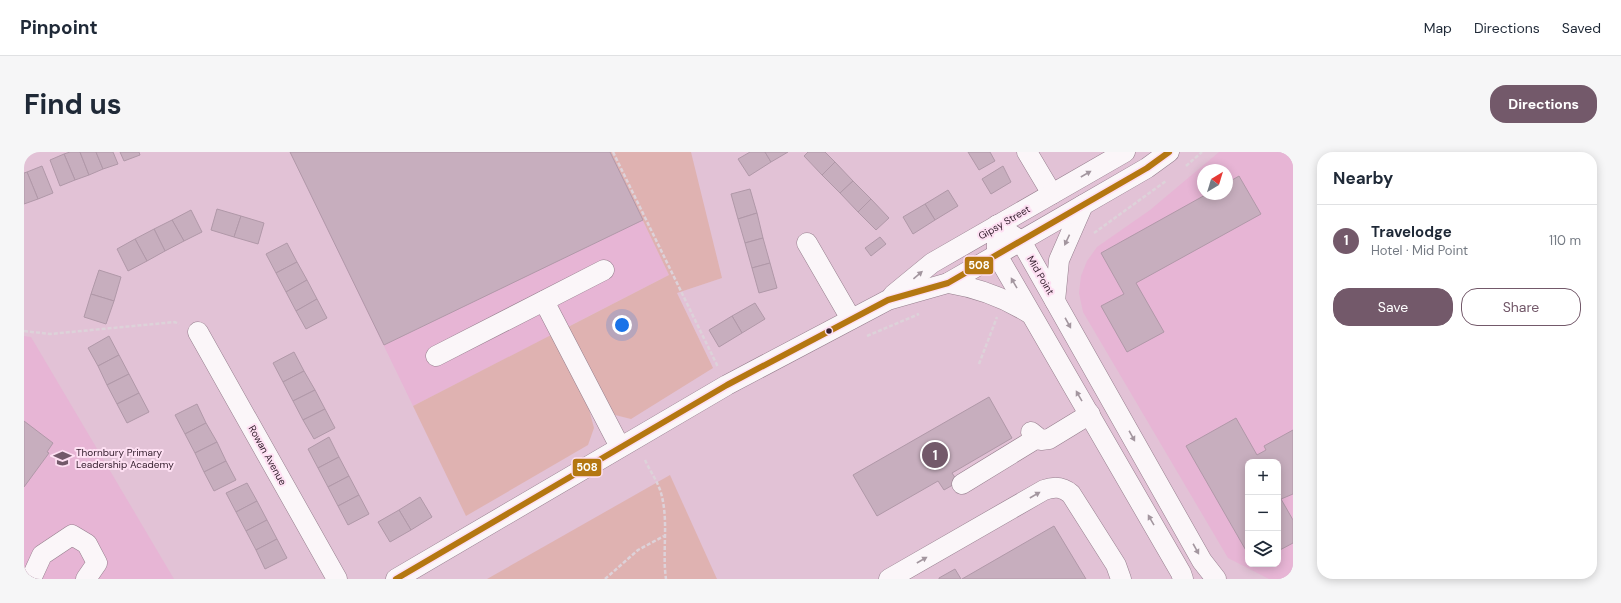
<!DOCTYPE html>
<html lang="en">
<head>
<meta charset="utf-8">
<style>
  body { margin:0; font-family:"DM Sans",sans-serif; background:#f6f6f7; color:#1f2937 }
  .controls { position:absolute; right:12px; bottom:12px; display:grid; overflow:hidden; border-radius:8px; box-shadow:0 2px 10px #0003 }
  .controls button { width:36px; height:36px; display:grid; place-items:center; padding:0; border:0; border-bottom:1px solid #e0e1e3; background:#fff; color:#1f2937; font:20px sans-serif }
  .compass { position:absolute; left:1173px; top:12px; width:36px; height:36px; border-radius:50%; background:#fff; box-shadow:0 2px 10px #0003; rotate:38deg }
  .you { position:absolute; left:598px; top:173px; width:14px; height:14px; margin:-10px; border:3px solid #fff; border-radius:50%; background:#1a73e8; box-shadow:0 0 0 6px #1a73e833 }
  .badge { display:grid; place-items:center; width:26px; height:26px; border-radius:50%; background:#73596a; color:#fff; font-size:13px; font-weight:700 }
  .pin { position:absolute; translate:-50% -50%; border:2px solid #fff; box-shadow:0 1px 4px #0006 }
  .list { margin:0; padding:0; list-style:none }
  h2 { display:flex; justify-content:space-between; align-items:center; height:52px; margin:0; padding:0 16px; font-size:17px }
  h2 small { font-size:13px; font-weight:400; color:#747a83 }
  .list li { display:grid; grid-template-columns:26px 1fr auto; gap:12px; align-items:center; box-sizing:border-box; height:72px; padding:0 16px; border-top:1px solid #e0e1e3 }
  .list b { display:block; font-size:15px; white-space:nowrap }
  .list p { margin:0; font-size:13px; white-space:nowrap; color:#747a83 }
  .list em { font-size:13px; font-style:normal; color:#747a83 }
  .actions { display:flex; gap:8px; padding:12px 16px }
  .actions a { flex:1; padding:9px 0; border:1px solid #73596a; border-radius:16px; text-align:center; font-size:14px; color:#73596a }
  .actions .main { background:#73596a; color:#fff }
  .icon { flex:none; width:22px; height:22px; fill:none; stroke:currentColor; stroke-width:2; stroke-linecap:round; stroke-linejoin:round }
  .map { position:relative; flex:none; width:1269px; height:427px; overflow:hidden; border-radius:16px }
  header { display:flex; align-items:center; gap:24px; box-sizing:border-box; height:56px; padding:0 20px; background:#fff; border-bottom:1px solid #e0e1e3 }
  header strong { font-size:19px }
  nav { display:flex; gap:22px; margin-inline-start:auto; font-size:14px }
  .intro { display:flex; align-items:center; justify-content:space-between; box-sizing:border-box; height:96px; padding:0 24px }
  h1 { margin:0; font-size:28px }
  .button { padding:10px 18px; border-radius:16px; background:#73596a; color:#fff; font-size:14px; font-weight:700 }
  main { display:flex; gap:24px; padding:0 24px }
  aside { flex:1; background:#fff; border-radius:16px; box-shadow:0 2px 10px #0003 }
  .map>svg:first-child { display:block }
  .built { fill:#e7b5d5; fill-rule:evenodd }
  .green { fill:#dfb2b1 }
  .building { fill:#c7aebe; stroke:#b098a8 }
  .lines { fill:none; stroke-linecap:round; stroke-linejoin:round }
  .minor-casing { stroke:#957e8d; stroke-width:21 }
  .path { stroke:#ddd2d9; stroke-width:2.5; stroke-dasharray:4 2; stroke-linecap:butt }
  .minor { stroke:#fbf6f9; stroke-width:20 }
  .bus-1-casing { stroke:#fee0f3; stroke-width:9 }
  .bus-1 { stroke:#b47711; stroke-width:6 }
  .oneway { fill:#a3969f }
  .bus-dot { fill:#372130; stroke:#fee0f3; stroke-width:1.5 }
  .labels { text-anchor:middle; stroke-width:4; stroke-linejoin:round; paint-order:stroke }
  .street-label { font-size:10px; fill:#372130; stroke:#fee0f3 }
  .poi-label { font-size:10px; fill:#372130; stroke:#fee0f3; text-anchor:start }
  .line-badge { stroke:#fee0f3; stroke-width:1.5 }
  .badge-label { font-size:11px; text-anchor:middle; font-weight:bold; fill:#fff }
</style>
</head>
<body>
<header>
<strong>Pinpoint</strong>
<nav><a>Map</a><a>Directions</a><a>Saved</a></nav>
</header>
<div class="intro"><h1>Find us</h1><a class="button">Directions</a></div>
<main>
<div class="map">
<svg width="1269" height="427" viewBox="0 0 1269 427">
  <rect width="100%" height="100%" fill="#e2c2d6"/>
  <!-- built -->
  <g class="built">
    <polygon points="266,0 586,0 645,123 389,254"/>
    <path d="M 1195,0 L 1269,0 L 1269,427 L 1245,427 L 1204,406 L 1059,160 L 1055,141 L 1057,124 L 1063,109 L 1073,95 L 1126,58 ZM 1179,18 L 1203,18 L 1203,42 L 1179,42 ZM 1224,310 L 1254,310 L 1254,412 L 1224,412 Z"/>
    <polygon points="0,184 7,185 150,427 0,427"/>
  </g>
  <!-- green -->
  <g class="green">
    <polygon points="586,0 667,0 698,126 653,141 689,216 607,267 591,263 562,215 544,175 645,123"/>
    <polygon points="529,182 561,242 570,276 564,293 442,364 389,254"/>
    <polygon points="646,323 693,427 463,427"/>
  </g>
  <!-- building -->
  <g class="building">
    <polygon points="46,0 56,0 65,23 51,28 40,2"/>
    <polygon points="56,0 72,0 79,17 65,23"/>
    <polygon points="72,0 89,0 94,12 79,17"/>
    <polygon points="96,0 115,0 116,3 100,9"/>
    <polygon points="266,0 586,0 619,68 360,193"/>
    <polygon points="726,0 741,0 747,10 725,24 714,7"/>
    <polygon points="741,0 764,0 747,10"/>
    <polygon points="784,0 801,0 811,10 798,23 780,4"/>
    <polygon points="944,0 966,0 971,9 955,18"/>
    <polygon points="40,2 51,28 36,34 26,8"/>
    <polygon points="811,10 829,29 816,41 798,23"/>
    <polygon points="18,14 29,41 14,47 3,20"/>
    <polygon points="979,14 987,30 967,42 958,27"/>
    <polygon points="3,20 14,47 0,52 0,21"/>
    <polygon points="1215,24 1237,62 1112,131 1140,180 1103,200 1077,154 1100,142 1077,101 1183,42 1203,42 1203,31"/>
    <polygon points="829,29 847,47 834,60 816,41"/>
    <polygon points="726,37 733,61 714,67 707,42"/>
    <polygon points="924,38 934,54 911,68 901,52"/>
    <polygon points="847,47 865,66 852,78 834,60"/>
    <polygon points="901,52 911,68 889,82 879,65"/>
    <polygon points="193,57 217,64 210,85 187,78"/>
    <polygon points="167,58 178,80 160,89 148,68"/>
    <polygon points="733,61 739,86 721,91 714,67"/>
    <polygon points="217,64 240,71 234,92 210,85"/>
    <polygon points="148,68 160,89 141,99 130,77"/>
    <polygon points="130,77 141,99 123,109 111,87"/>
    <polygon points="856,85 862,92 847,104 841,96"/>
    <polygon points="739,86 746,111 728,116 721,91"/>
    <polygon points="111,87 123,109 104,119 93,97"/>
    <polygon points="263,91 273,110 252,121 242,102"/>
    <polygon points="273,110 283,128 262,140 252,121"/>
    <polygon points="746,111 753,136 735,141 728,116"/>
    <polygon points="75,118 97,125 90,149 67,142"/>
    <polygon points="283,128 293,147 272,159 262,140"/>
    <polygon points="67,142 90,149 82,172 60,165"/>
    <polygon points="293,147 303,166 282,177 272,159"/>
    <polygon points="731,151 741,167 718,181 708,164"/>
    <polygon points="708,164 718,181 695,195 685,178"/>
    <polygon points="85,184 95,203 74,214 64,196"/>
    <polygon points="270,200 280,219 259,230 249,211"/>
    <polygon points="95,203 105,222 83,233 74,214"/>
    <polygon points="280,219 291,238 269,249 259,230"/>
    <polygon points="105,222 115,241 93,252 83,233"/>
    <polygon points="291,238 301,257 279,268 269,249"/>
    <polygon points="115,241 125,260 103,271 93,252"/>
    <polygon points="965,245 988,286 928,321 934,330 920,338 914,329 853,364 829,323"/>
    <polygon points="173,252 182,271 161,282 151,263"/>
    <polygon points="301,257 311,276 290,287 279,268"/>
    <polygon points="1212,266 1233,303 1242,298 1240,294 1269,278 1269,342 1257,347 1269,368 1269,391 1254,399 1254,310 1224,310 1224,402 1162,294"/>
    <polygon points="0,269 29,291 23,300 25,301 0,335"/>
    <polygon points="182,271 193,290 171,301 161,282"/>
    <polygon points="305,285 315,305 294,316 284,297"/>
    <polygon points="193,290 202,309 180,320 171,301"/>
    <polygon points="315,305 325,324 304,335 294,316"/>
    <polygon points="202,309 212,328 190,339 180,320"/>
    <polygon points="325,324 335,343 314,354 304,335"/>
    <polygon points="223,331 233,349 212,360 202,341"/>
    <polygon points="335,343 345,362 324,373 314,354"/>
    <polygon points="396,345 408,365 387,378 375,358"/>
    <polygon points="233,349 243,368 222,379 212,360"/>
    <polygon points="375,358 387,378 366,390 354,370"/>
    <polygon points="243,368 253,387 232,398 222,379"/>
    <polygon points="1030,374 1062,427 938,427"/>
    <polygon points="253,387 263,406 241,417 232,398"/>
    <polygon points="931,417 937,427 915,427 915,426"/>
  </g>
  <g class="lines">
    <defs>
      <g id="minor">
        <polyline points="1003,0 1028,42"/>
        <polyline points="973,73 997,89 1178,409 1192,427"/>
        <polyline points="973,89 973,103 1157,421 1159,427"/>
        <polyline points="783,91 827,167"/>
        <path d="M 924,131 C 955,136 979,145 1005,161"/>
        <polyline points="869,143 908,111 1101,0"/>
        <polyline points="520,149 596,295"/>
        <polyline points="1031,149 1035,108 1059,53"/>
        <polyline points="174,180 313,427"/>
        <polyline points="412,204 580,118"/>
        <polyline points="1007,280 1017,288 1025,287 1066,262"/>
        <polyline points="938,332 1013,286"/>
        <polyline points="7,427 18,403 48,383 63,392 73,411 62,427"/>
        <polyline points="372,427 703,233 864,148 924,131 1123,16 1145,0"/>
        <path d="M 865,427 L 1020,338 C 1031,334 1039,335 1047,342 L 1092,413 L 1097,427"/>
      </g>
    </defs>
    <!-- minor casing -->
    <use href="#minor" class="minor-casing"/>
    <!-- path -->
    <g class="path">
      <polyline points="589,0 694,215"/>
      <polyline points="1162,14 1178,0"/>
      <polyline points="1070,81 1142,29"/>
      <polyline points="0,179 26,182 151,170 155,172"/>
      <polyline points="843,184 895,162"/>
      <polyline points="955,212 973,165"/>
      <path d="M 621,308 C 626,319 634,330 637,341 C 645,369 638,399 642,427"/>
      <polyline points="581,427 614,398 640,384"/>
    </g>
    <!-- minor -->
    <use href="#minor" class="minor"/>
    <defs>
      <polyline id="bus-1" points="372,427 703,233 864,148 924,131 1123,16 1145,0"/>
    </defs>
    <!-- bus-1 casing -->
    <use href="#bus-1" class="bus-1-casing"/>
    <!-- bus-1 -->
    <use href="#bus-1" class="bus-1"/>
  </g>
  <!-- one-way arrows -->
  <defs><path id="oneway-solid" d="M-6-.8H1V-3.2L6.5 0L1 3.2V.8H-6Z"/></defs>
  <g class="oneway">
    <use href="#oneway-solid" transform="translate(1062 22) rotate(-30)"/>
    <use href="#oneway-solid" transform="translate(1043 88) rotate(115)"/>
    <use href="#oneway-solid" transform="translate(894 123) rotate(-40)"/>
    <use href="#oneway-solid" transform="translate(990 131) rotate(-120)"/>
    <use href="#oneway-solid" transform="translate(1044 171) rotate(61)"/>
    <use href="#oneway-solid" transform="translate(1055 244) rotate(-120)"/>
    <use href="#oneway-solid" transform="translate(1108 284) rotate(61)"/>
    <use href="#oneway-solid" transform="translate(1011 343) rotate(-30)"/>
    <use href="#oneway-solid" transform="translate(1127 368) rotate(-120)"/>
    <use href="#oneway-solid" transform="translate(1172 397) rotate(61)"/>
    <use href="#oneway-solid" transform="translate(898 408) rotate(-30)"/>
  </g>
  <!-- icons -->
  <defs>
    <symbol id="school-bare" viewBox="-9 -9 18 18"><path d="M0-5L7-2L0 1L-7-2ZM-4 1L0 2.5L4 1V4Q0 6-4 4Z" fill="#73596a" stroke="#fee0f3" stroke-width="2.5" paint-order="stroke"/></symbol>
  </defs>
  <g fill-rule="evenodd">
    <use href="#school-bare" x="26" y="294" width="25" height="25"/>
  </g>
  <!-- markers -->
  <circle class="bus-dot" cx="805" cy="179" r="3.5"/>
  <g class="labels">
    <!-- street labels -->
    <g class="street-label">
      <text transform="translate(980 70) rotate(-30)" y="4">Gipsy Street</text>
      <text transform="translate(1017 123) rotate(60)" y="4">Mid Point</text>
      <text transform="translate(244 303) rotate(61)" y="4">Rowan Avenue</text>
    </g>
    <!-- poi labels -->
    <g class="poi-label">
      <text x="52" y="304">Thornbury Primary<tspan x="52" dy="12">Leadership Academy</tspan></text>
    </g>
  </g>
  <g class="line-badge">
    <rect x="940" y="104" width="30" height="19" rx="4" fill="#b47711"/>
    <rect x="548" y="306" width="30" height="19" rx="4" fill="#b47711"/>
  </g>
  <g class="badge-label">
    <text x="955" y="117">508</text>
    <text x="563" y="319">508</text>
  </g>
</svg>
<div class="controls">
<button>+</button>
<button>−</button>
<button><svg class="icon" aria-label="layers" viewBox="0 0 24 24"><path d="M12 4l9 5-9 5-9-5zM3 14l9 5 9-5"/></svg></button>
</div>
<svg class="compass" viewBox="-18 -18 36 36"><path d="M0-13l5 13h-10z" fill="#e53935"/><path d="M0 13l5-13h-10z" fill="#747a83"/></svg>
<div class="you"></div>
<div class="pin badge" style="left:911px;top:303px">1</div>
</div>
<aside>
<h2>Nearby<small></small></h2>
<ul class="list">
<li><span class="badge">1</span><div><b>Travelodge</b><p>Hotel · Mid Point</p></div><em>110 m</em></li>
</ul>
<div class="actions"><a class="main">Save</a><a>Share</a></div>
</aside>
</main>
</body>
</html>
